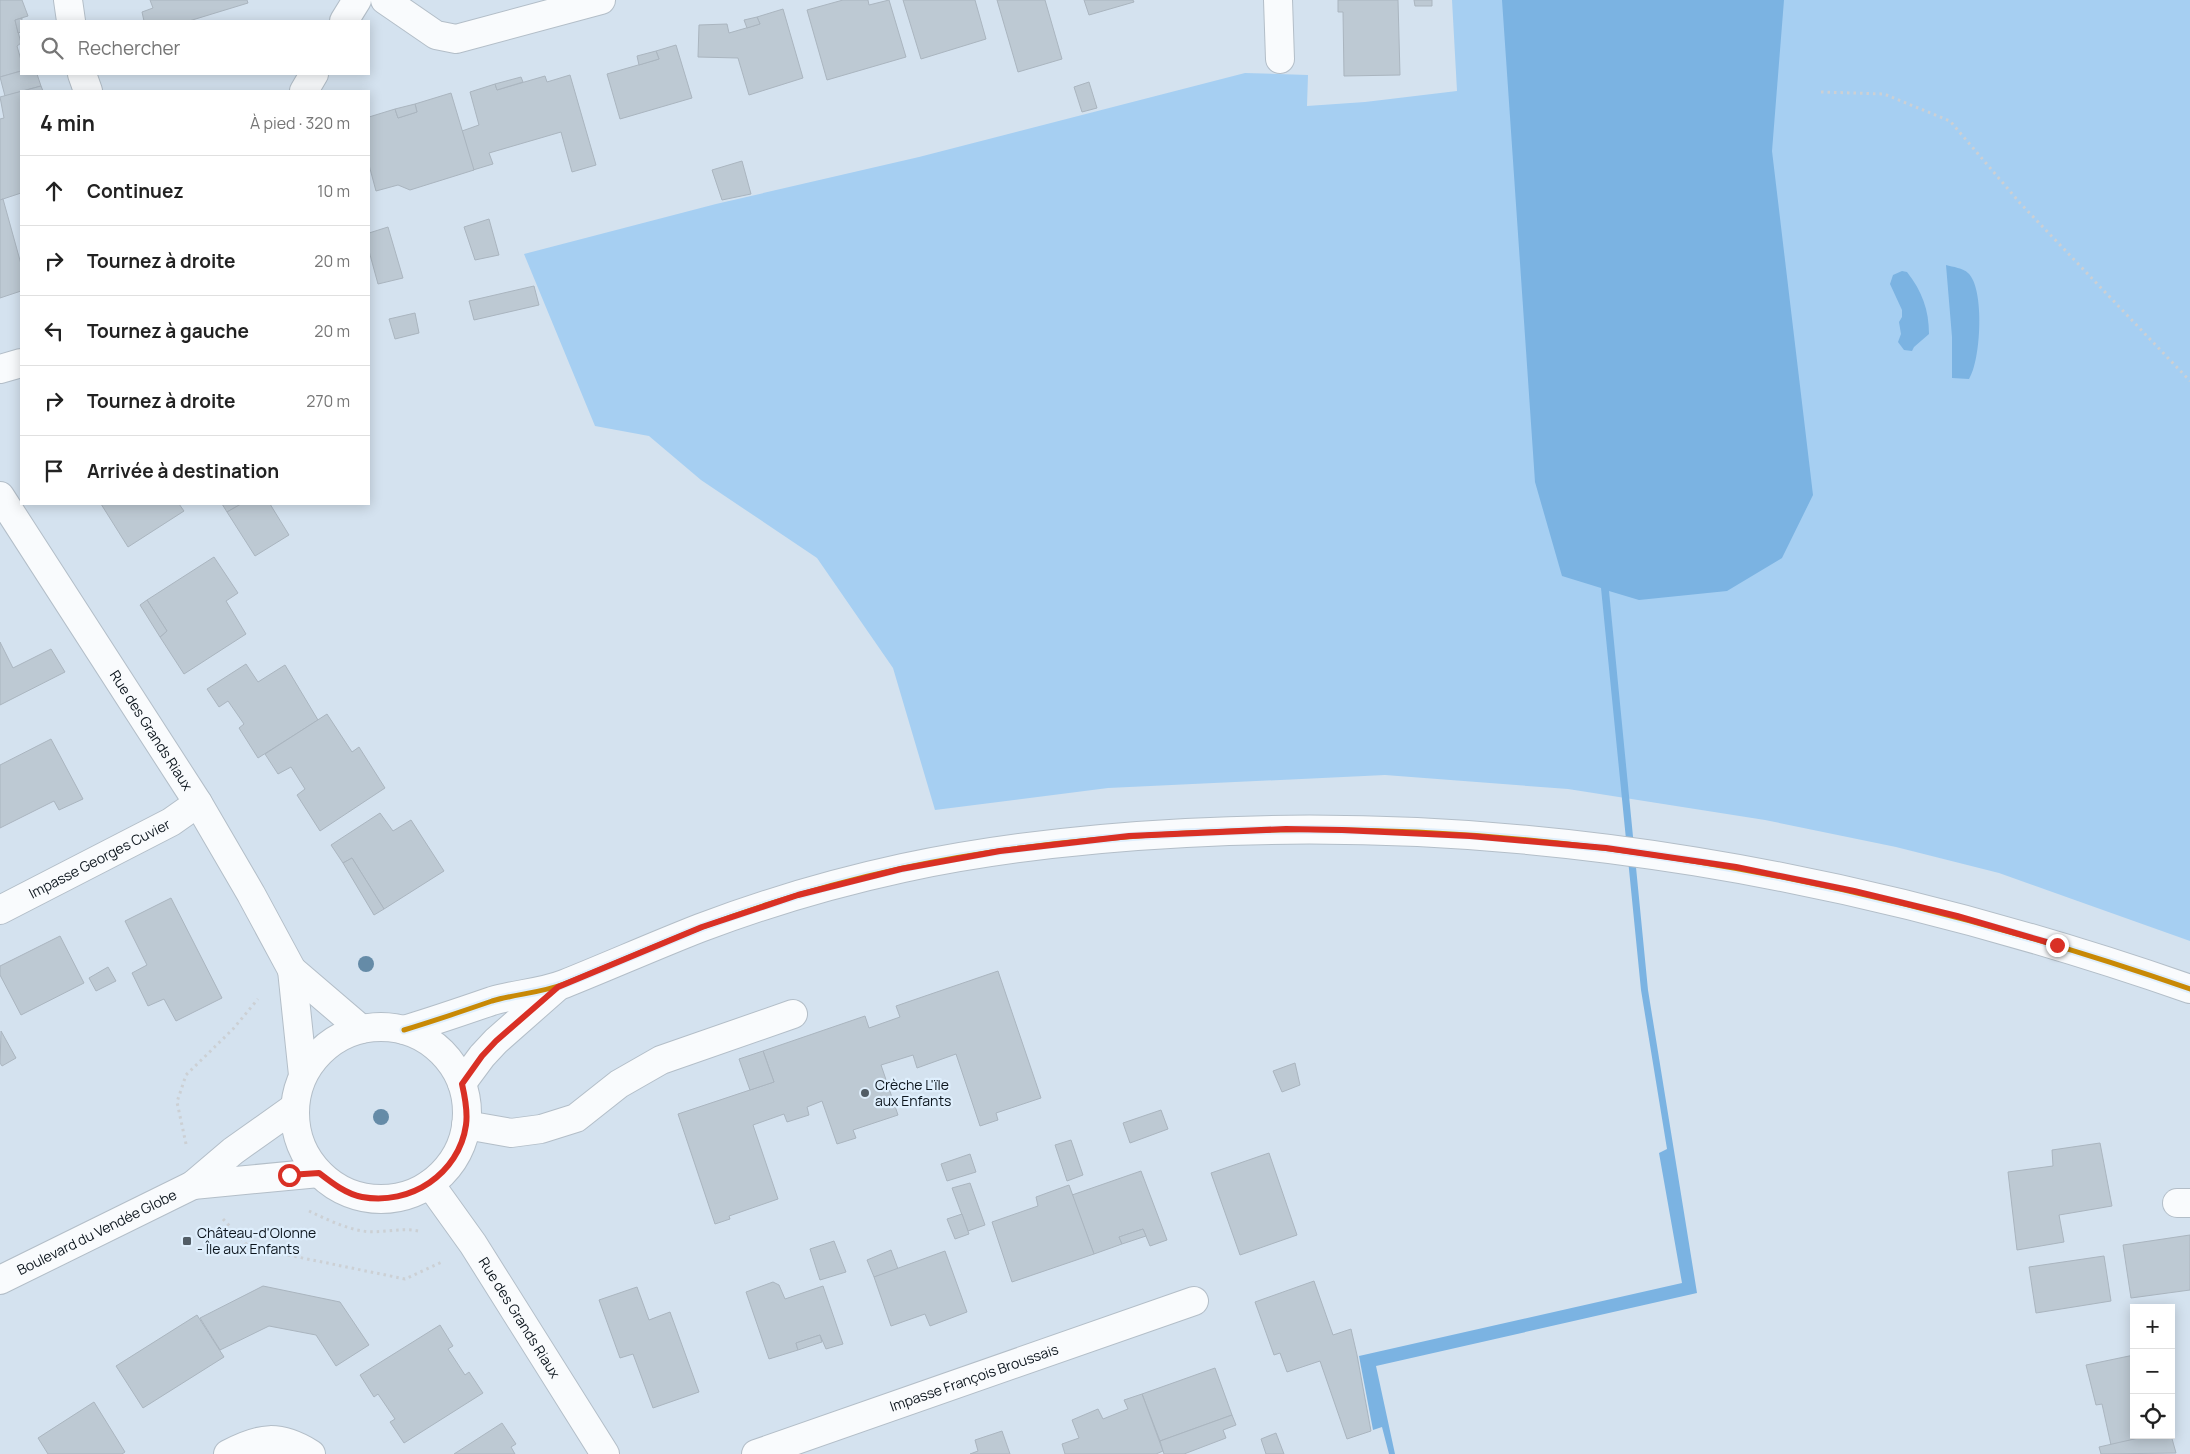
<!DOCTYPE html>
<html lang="fr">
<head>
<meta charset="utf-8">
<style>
  body { margin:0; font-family:Manrope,sans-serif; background:#f2f2f2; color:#222 }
  .controls { position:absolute; right:15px; bottom:15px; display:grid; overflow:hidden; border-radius:0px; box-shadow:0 2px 12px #0003 }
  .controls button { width:45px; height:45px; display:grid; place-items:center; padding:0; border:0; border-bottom:1px solid #e0e0e0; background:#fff; color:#222; font:25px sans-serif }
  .stop { position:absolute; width:15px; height:15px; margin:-11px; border:4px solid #d93025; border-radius:50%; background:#fff }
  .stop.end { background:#d93025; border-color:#fff; box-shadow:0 1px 5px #0008 }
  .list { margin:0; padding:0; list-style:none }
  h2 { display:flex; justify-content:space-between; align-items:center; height:65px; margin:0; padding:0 20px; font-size:21px }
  h2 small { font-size:16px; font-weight:400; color:#767676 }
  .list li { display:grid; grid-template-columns:32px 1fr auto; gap:15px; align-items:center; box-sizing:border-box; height:70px; padding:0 20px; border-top:1px solid #e0e0e0 }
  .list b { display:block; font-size:19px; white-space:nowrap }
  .list em { font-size:16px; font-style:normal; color:#767676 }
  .icon { flex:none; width:28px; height:28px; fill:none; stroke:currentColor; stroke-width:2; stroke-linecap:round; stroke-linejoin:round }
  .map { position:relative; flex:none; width:2190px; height:1454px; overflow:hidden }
  .search { position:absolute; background:#fff; box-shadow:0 2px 12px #0003; left:20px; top:20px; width:350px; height:55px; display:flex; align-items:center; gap:12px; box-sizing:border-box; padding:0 18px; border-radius:0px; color:#767676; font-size:19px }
  .panel { position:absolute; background:#fff; box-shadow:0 2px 12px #0003; left:20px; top:90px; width:350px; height:415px; border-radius:0px }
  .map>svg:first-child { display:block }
  .green { fill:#a6cff2 }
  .water { fill:#7bb3e2 }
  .building { fill:#bdc9d3; stroke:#aab5bf }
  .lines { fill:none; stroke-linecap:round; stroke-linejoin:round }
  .minor-casing { stroke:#b3bec8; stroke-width:30 }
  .major-casing { stroke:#b3bec8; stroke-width:30 }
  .path { stroke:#ccd0d4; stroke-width:3; stroke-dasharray:2.5 4; stroke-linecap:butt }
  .minor { stroke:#f9fbfd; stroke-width:28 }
  .major { stroke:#f9fbfd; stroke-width:28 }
  .bus-1-casing { stroke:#dfeffd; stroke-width:9 }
  .bus-1 { stroke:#c88906; stroke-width:5 }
  .tree { fill:#658ba7 }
  .route { stroke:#d93025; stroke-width:6 }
  .poi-dot { fill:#525d66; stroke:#dfeffd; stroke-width:2 }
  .labels { text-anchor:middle; stroke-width:4.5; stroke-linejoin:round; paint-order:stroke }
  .street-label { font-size:14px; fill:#0c151d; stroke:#dfeffd }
  .poi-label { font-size:14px; fill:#0c151d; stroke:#dfeffd; text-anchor:start }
</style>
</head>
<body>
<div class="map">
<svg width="2190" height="1454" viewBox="0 0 2190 1454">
  <rect width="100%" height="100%" fill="#d4e2ef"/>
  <!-- green -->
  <polygon class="green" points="1452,0 2190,0 2190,941 1999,873 1896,847 1765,820 1568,789 1385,775 1108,788 935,810 893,668 817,558 701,480 649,436 595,426 524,254 716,204 919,157 1245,73 1308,75 1307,106 1365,102 1457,91"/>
  <!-- water -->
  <g class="water">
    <polygon points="1502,0 1784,0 1772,151 1813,495 1782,558 1727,591 1639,600 1609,591 1648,990 1697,1293 1376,1366 1395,1454 1389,1454 1382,1427 1373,1430 1359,1356 1682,1283 1659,1153 1667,1149 1641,990 1601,588 1562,576 1535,482"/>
    <path d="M 1946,265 C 1953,267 1963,268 1968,273 C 1985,288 1981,361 1969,379 L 1952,378 L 1952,337 Z"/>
    <path d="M 1902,271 L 1907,272 C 1922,291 1929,310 1929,334 L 1914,347 L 1912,351 L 1904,350 L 1898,342 L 1901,334 L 1899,322 L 1902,317 L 1902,310 L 1890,284 L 1893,275 Z"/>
  </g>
  <!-- building -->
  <g class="building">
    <polygon points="0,0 22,0 28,16 15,20 21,43 17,46 21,60 21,71 0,77"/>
    <polygon points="150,0 247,0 248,3 189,21 144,21 142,12 153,8"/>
    <polygon points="843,0 868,0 869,5 889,0 906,57 827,80 807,10"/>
    <polygon points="903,0 975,0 986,39 921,59"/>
    <polygon points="997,0 1045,0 1062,59 1018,72"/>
    <polygon points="1084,0 1133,0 1134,2 1089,15"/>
    <polygon points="1338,0 1398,0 1400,75 1344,76 1343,12 1338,12"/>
    <polygon points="1414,0 1432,0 1432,6 1415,6"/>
    <polygon points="783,9 803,78 749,95 738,58 698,57 699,25 727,24 729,33 760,24 757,17"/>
    <polygon points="757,17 760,24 747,28 744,20"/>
    <polygon points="22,18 21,32 18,33 15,20"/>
    <polygon points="676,45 692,98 620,119 607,74 659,59 656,51"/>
    <polygon points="656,51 659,59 639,65 637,56"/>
    <polygon points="21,71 21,74 37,74 41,86 5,96 0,77"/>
    <polygon points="570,75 596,165 572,172 561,132 489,153 493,164 473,170 462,131 479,125 470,92 495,84 497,90 545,76 547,82"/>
    <polygon points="521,77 523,82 497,90 495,84"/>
    <polygon points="1089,82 1097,108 1082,112 1074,87"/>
    <polygon points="41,86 43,91 21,91 21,193 0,200 0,119 4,118 0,97"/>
    <polygon points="451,93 474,170 410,190 398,185 376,191 369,165 369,117 395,109 398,118 417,112 415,104"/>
    <polygon points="415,104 417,112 398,118 395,109"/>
    <polygon points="742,161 751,194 722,200 712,170"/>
    <polygon points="3,199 21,264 21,291 0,298 0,200"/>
    <polygon points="489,219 499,255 475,260 464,227"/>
    <polygon points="388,227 403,278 378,284 369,251 369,233"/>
    <polygon points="534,286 539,305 474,320 469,301"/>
    <polygon points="415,313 419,333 395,339 389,319"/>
    <polygon points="101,504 179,504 184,511 128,547"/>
    <polygon points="222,504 241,504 227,512"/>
    <polygon points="241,504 270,504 289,535 255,556 227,512"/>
    <polygon points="214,557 238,593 226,601 246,634 184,674 160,637 167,631 147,600"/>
    <polygon points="147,600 167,631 160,637 140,605"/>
    <polygon points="0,642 13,668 51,649 65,672 0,705"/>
    <polygon points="246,664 258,682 285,665 318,720 258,758 239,728 244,724 228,701 219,707 207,689"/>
    <polygon points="327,714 352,752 359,747 385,788 320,831 297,795 305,789 291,767 278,774 265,754"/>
    <polygon points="51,739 83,799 59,810 54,801 0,828 0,765"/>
    <polygon points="380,813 393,831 411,820 444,871 384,909 352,858 343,863 331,845"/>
    <polygon points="352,858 384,909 374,915 343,863"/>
    <polygon points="171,898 222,998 176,1021 164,999 148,1006 132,973 147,965 125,921"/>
    <polygon points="60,936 84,983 21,1015 0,975 0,966"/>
    <polygon points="108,967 116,981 96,991 89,978"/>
    <polygon points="998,971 1041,1098 996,1113 998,1120 980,1126 956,1054 917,1068 913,1055 881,1065 898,1115 853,1130 856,1138 837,1144 822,1101 807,1107 809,1115 787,1122 784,1114 753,1125 778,1199 729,1216 730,1219 715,1224 678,1114 774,1082 763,1051 865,1016 869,1028 900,1017 896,1006"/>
    <polygon points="1,1031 16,1058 2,1066 0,1063"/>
    <polygon points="763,1051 774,1082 750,1090 739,1059"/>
    <polygon points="1295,1063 1300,1085 1282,1092 1273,1071"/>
    <polygon points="1161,1110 1168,1129 1130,1143 1123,1123"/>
    <polygon points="1071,1140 1083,1175 1067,1181 1055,1145"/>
    <polygon points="2100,1143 2112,1206 2059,1215 2064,1242 2017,1250 2008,1172 2053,1166 2052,1150"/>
    <polygon points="1269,1153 1297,1235 1240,1255 1211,1173"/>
    <polygon points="970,1154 976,1172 947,1181 941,1164"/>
    <polygon points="1141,1171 1167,1240 1150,1246 1143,1229 1119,1237 1122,1244 1094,1254 1072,1195"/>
    <polygon points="970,1183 985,1225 968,1231 952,1188"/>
    <polygon points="1069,1185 1094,1254 1012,1282 992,1222 1038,1206 1036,1197"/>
    <polygon points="962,1214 969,1234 955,1239 947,1219"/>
    <polygon points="1143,1229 1146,1236 1122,1244 1119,1237"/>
    <polygon points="2190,1235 2190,1290 2131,1298 2123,1245"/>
    <polygon points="834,1241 846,1272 820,1280 810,1249"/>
    <polygon points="891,1250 898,1269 874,1277 867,1260"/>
    <polygon points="945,1251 967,1312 930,1326 925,1314 891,1326 874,1277"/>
    <polygon points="2104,1256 2111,1301 2036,1313 2029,1267"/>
    <polygon points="1314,1281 1333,1335 1351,1329 1357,1355 1371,1431 1347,1439 1320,1361 1287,1372 1280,1353 1274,1355 1255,1302"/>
    <polygon points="773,1282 779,1285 785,1299 823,1286 843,1344 826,1349 820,1335 796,1343 798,1350 769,1359 746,1292"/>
    <polygon points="263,1286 340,1302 369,1345 336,1366 316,1335 269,1326 220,1350 200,1318"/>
    <polygon points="637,1287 649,1320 670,1312 699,1392 653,1408 633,1354 620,1358 599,1300"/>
    <polygon points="197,1315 224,1357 143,1408 116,1366"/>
    <polygon points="440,1325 453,1346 448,1349 465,1375 469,1372 483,1393 404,1443 390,1422 395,1419 378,1394 374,1397 360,1375"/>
    <polygon points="820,1335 822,1342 798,1350 796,1343"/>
    <polygon points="2134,1355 2134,1435 2152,1435 2111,1445 2102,1404 2096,1405 2086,1365"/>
    <polygon points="1215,1368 1232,1415 1160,1441 1142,1394"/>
    <polygon points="1142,1394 1163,1451 1156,1454 1065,1454 1062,1444 1079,1438 1072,1420 1098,1409 1103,1419 1128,1409 1124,1400"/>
    <polygon points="94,1402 125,1452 122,1454 48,1454 38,1438"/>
    <polygon points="1232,1415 1236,1425 1223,1430 1226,1438 1184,1454 1164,1454 1160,1441"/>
    <polygon points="502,1423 516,1444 511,1447 515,1454 454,1454"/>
    <polygon points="1002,1431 1010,1454 970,1454 978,1451 975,1440"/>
    <polygon points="1276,1433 1284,1454 1266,1454 1261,1439"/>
    <polygon points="2152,1435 2171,1435 2176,1453 2101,1454 2099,1447"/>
  </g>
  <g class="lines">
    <defs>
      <g id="minor">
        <polyline points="68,0 71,21"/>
        <polyline points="385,0 436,35 456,39 601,0"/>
        <polyline points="1278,0 1280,59"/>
        <polyline points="344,21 357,0"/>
        <polyline points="82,74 88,91"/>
        <polyline points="304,91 314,74"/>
        <polyline points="0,369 21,363"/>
        <path id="s1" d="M 0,496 L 198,803 L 251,894 L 292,970 L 361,1029"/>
        <path id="s2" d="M 0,910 L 171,822 L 198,803"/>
        <polyline points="292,970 303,1075"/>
        <polyline points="466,1125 511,1133 541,1129 576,1118 619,1084 661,1060 793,1014"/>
        <path id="s3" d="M 430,1184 L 473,1244 L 605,1454"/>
        <polyline points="2177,1203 2190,1203"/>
        <path d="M 228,1454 C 260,1437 279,1434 311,1454"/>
        <path id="s4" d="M 756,1454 L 1194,1301"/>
      </g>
      <g id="major">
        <circle cx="381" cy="1113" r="86"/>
        <path d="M 404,1030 C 434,1021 463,1011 492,1001 C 515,994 541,993 564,984 C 609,966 654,946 700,928 C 766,903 834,883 903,868 C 996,848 1091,838 1186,833 C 1531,814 1865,876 2190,989"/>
        <polyline points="462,1083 482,1056 496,1041 555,989"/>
        <polyline points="193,1185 319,1173"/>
        <path id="s5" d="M 0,1280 L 193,1185 L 233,1151 L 295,1107"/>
      </g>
    </defs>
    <!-- minor casing -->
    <use href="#minor" class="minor-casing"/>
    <!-- major casing -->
    <use href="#major" class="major-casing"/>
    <!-- path -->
    <g class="path">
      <polyline points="1821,92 1884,94 1950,121 2020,203 2190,381"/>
      <polyline points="186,1144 177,1102 186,1075 233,1029 258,999"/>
      <path d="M 309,1211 C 326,1219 344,1228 363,1231 C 382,1234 400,1227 418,1231"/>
      <polyline points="223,1219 249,1247 405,1279 442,1262"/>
    </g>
    <!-- minor -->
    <use href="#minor" class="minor"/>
    <!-- major -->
    <use href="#major" class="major"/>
    <defs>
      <path id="bus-1" d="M 404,1030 C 434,1021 463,1011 492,1001 C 515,994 541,993 564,984 C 609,966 654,946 700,928 C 766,903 834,883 903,868 C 996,848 1091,838 1186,833 C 1531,814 1865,876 2190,989"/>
    </defs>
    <!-- bus-1 casing -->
    <use href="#bus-1" class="bus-1-casing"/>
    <!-- bus-1 -->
    <use href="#bus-1" class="bus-1"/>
  </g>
  <!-- trees -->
  <g class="tree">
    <circle cx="366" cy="964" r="8"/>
    <circle cx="381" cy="1117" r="8"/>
  </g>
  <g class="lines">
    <!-- route -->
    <path class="route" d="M 289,1175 L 319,1173 C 332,1183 346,1194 362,1197 C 410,1206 459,1174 466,1125 C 468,1111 465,1097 462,1084 L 482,1056 L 496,1041 L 558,987 L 702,927 L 798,895 L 901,869 L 1000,851 L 1129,836 L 1286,829 L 1342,830 L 1470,836 L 1606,848 L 1736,867 L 1854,891 L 1957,916 L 2057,945"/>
  </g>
  <!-- markers -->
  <g class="poi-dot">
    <circle cx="865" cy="1093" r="5"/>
    <rect x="182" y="1236" width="10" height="10" rx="2.5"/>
  </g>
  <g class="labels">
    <!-- street labels -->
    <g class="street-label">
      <text dy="5" stroke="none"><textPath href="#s1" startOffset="279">Rue des Grands Riaux</textPath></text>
      <text dy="5" stroke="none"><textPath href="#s2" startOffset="112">Impasse Georges Cuvier</textPath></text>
      <text dy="5" stroke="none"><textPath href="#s5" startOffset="108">Boulevard du Vendée Globe</textPath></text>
      <text dy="5" stroke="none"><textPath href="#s3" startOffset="161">Rue des Grands Riaux</textPath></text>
      <text dy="5" stroke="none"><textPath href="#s4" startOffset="231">Impasse François Broussais</textPath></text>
    </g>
    <!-- poi labels -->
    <g class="poi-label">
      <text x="875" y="1090">Crèche L'ïle<tspan x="875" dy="16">aux Enfants</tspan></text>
      <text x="197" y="1238">Château-d'Olonne<tspan x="197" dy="16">- Île aux Enfants</tspan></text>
    </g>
  </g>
</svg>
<div class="controls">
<button>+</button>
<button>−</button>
<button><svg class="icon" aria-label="locate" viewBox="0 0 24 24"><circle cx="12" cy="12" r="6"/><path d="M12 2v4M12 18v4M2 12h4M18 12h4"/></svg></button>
</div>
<div class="stop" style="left:289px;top:1175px"></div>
<div class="stop end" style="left:2057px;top:945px"></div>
<div class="search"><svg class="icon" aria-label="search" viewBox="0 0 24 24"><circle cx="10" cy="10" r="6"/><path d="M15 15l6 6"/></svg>Rechercher</div>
<section class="panel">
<h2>4 min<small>À pied · 320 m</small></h2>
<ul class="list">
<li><svg class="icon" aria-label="ahead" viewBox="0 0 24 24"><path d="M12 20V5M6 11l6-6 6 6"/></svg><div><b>Continuez</b></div><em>10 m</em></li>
<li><svg class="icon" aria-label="right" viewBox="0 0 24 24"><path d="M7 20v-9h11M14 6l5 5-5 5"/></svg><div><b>Tournez à droite</b></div><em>20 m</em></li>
<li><svg class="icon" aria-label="left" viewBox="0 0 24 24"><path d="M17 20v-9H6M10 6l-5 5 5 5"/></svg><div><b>Tournez à gauche</b></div><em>20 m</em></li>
<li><svg class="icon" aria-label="right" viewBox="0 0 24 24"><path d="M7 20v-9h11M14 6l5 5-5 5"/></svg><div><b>Tournez à droite</b></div><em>270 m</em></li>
<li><svg class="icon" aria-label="arrive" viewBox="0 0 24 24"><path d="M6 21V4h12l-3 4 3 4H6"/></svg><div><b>Arrivée à destination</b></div></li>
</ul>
</section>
</div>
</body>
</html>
